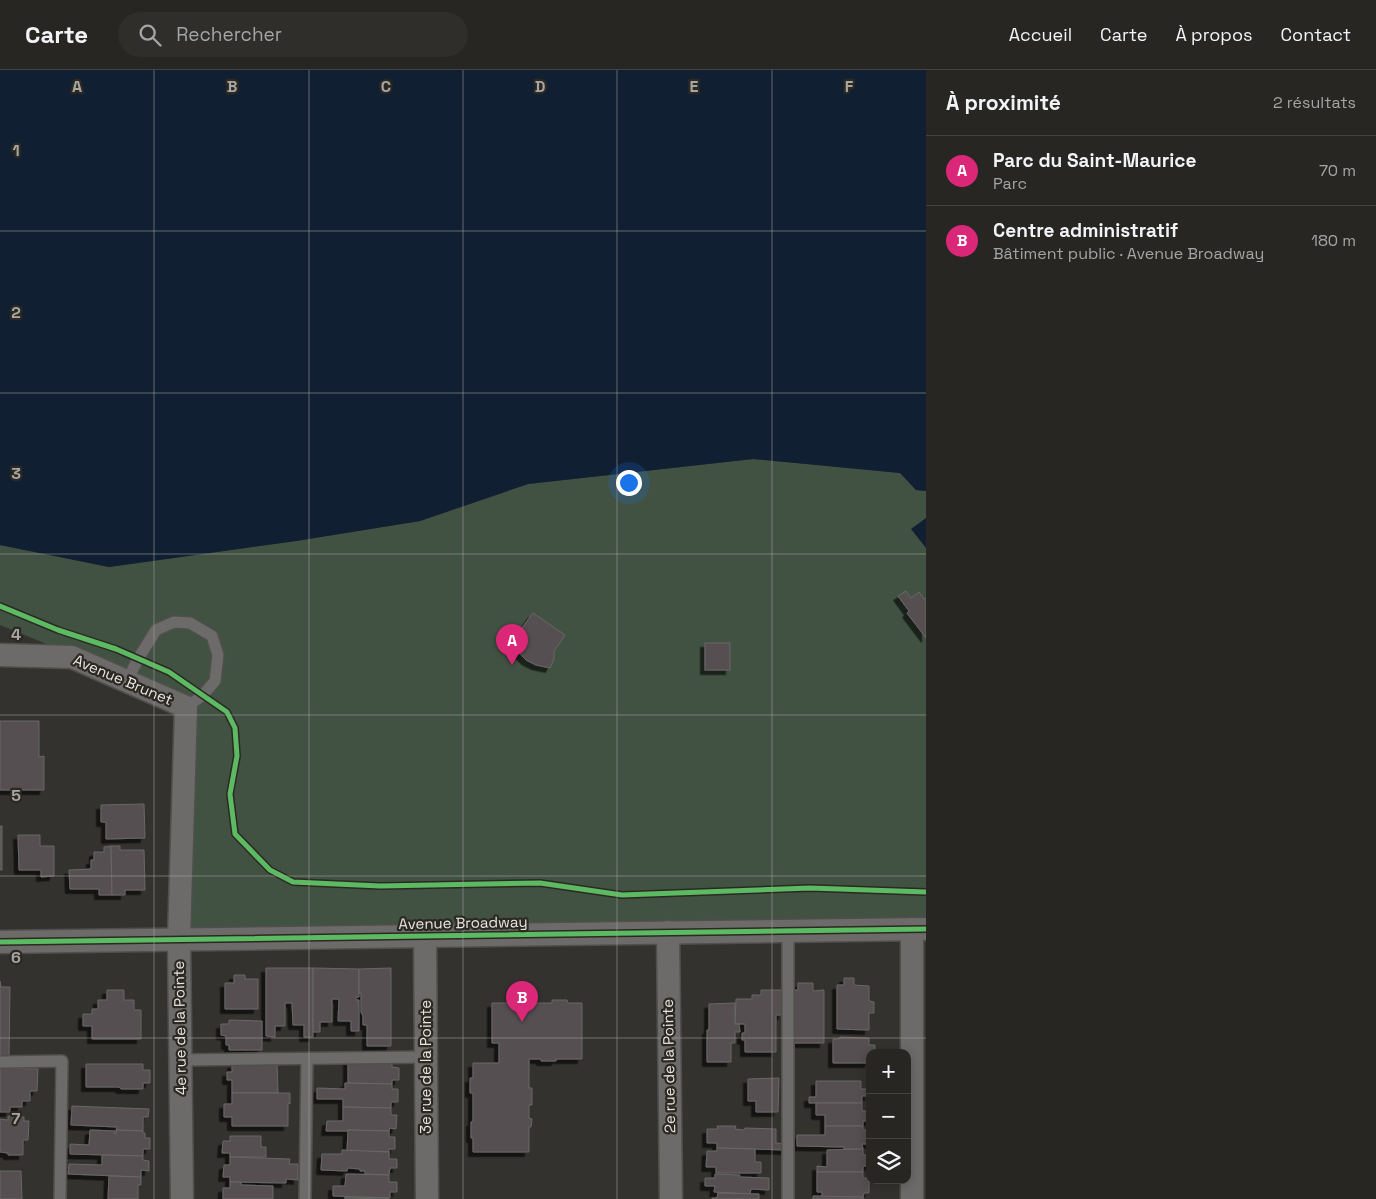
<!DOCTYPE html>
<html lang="fr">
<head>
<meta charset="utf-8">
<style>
  body { margin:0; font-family:"Space Grotesk",sans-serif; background:#2f2e2b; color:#f1f3f6 }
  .controls { position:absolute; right:15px; bottom:15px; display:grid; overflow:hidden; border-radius:10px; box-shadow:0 2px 12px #0003 }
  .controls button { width:45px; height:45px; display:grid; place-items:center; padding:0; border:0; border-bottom:1px solid #434341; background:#272623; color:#f1f3f6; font:25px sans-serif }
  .you { position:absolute; left:628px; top:412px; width:18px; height:18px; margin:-12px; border:4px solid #fff; border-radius:50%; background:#1a73e8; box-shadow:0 0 0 8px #1a73e833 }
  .badge { display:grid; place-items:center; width:32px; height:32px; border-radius:50%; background:#db2777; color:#fff; font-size:16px; font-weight:700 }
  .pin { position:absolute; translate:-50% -41px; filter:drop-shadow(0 1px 2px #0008) }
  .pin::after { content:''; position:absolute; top:26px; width:18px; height:15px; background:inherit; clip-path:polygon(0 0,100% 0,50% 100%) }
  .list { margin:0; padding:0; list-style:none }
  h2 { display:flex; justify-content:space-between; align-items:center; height:65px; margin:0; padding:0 20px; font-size:21px }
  h2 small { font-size:16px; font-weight:400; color:#a4a5a6 }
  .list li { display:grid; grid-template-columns:32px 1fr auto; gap:15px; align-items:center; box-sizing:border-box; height:70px; padding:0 20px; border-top:1px solid #434341 }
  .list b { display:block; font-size:19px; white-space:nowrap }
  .list p { margin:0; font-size:16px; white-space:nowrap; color:#a4a5a6 }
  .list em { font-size:16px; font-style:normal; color:#a4a5a6 }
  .icon { flex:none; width:28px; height:28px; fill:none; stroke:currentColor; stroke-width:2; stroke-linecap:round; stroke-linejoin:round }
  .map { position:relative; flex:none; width:926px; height:1129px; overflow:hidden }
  header { display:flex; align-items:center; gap:30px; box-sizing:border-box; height:70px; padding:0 25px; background:#272623; border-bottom:1px solid #434341 }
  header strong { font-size:24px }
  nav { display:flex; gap:28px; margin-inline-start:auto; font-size:18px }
  .search { width:350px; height:45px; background:#2f2e2b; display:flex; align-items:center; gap:12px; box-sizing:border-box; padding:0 18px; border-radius:28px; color:#a4a5a6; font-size:19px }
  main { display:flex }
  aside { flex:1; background:#272623 }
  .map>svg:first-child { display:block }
  .green { fill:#415243 }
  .water { fill:#111f33 }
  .building { fill:#554f51; stroke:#696766; filter:url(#shadow) }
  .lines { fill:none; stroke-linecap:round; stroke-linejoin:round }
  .service-casing { stroke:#504f4c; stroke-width:14 }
  .minor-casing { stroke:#504f4c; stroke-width:25 }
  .service { stroke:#6c6b69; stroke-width:11 }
  .minor { stroke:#6c6b69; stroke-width:22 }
  .cycleway-casing { stroke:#2c2923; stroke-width:8 }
  .cycleway { stroke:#5cba63; stroke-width:5 }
  .grid { fill:none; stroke:#a8a6a3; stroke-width:1; stroke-opacity:0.55 }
  .labels { text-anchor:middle; stroke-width:4.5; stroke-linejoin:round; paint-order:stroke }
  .street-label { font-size:15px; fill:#e7e5e1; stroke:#2c2923 }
  .grid-label { font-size:16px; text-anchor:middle; font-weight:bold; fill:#a8a6a3; stroke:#2c2923; stroke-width:4.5; stroke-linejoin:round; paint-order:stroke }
</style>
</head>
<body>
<header>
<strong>Carte</strong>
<div class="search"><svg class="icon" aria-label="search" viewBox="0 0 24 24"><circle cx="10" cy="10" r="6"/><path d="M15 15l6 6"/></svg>Rechercher</div>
<nav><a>Accueil</a><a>Carte</a><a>À propos</a><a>Contact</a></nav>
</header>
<main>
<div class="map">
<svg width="926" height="1129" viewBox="0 0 926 1129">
  <defs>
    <filter id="shadow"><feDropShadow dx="-4.5" dy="4.5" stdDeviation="0" flood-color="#0009"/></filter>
  </defs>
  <rect width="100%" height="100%" fill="#34322f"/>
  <!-- green -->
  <polygon class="green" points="753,389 901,403 916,420 926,421 926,854 189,866 196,635 0,555 0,475 109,497 296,471 420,451 528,414"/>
  <!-- water -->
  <g class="water">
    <polygon points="0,0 926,0 926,421 916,420 900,403 753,389 528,414 420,451 296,471 109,497 0,475"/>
    <polygon points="926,448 926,478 911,459"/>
  </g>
  <!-- building -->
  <g class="building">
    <polygon points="906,521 911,528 919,522 924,529 926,528 926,568 907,543 909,541 898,526"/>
    <polygon points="533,543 565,565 554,581 554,589 550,598 536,595 526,590 513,577 506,567 513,561 522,558"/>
    <rect x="705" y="573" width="25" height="27"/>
    <polygon points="0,651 39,651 39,687 44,686 44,720 0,720"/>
    <polygon points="144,734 145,768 106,769 106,752 101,752 101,735"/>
    <rect x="0" y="756" width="2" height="44"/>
    <polygon points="18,765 40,765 40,776 54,776 54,806 41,807 41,800 19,800"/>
    <polygon points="111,776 112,825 99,825 99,819 70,819 69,800 91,799 91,790 94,790 94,782 104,782 104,777"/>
    <polygon points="111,776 120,776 120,780 144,780 145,820 125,820 125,825 112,825"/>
    <polygon points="266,898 313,898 313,967 304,967 304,955 293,955 292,933 285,933 285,956 275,956 275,967 266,966"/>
    <polygon points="313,898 359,899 359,927 356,927 356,930 359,930 359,961 351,961 351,951 338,951 339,929 332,929 332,952 320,952 320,962 313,962"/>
    <polygon points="391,898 391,976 367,976 367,955 363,955 363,946 361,942 361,923 359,923 359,899"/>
    <polygon points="234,905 245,905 245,909 258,909 258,939 225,939 225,913 234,913"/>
    <polygon points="844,908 854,908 854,915 869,916 869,931 874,932 874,943 869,943 869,960 837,959 837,915 844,915"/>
    <polygon points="0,911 1,917 10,917 9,988 0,988"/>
    <polygon points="798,913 813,913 813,921 824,920 824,973 789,973 789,920 798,920"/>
    <polygon points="107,920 124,920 124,930 134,930 134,940 141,940 141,969 92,969 92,956 83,956 83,944 92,944 92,939 98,939 98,930 107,930"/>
    <polygon points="761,920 783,920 783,945 776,945 776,982 745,982 745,970 742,970 742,963 745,963 745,954 735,954 736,929 752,929 752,925 761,925"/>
    <polygon points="552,930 567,930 568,933 582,933 582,989 556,989 556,991 541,991 541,989 529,989 529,1018 532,1018 532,1035 529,1035 529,1048 532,1049 531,1057 529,1057 529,1082 473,1082 473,1068 471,1068 471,1052 473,1051 473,1023 470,1023 470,1008 473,1008 473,993 499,993 499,973 492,973 492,933 508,933 508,931 523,931 523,933 552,933"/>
    <polygon points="735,933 735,954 739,954 740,962 735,962 735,973 731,973 731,992 707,992 707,960 709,960 709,934"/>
    <polygon points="229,950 262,951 262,980 229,980 229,975 226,975 226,966 221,965 221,954 229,954"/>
    <polygon points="840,967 869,968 869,975 875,975 875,983 870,983 869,993 833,993 833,969 839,969"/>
    <polygon points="348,990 392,991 392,997 399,998 399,1010 392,1010 392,1014 348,1013"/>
    <polygon points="277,993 278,1023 232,1023 232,1010 227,1010 227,1002 232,1002 232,994"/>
    <polygon points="86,994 143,994 143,1000 150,1000 150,1013 143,1013 143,1019 121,1019 119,1017 86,1017"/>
    <polygon points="0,998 38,999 37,1021 30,1021 30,1031 22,1031 22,1037 10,1037 10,1042 0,1042"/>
    <polygon points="779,1008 778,1042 756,1042 756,1031 748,1031 748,1009"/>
    <polygon points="816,1011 861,1011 861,1019 869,1019 869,1026 862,1026 862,1033 809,1033 809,1027 816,1027"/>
    <polygon points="345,1013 392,1014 392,1019 398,1019 398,1032 391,1032 391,1038 343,1037 343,1029 317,1029 317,1018 345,1019"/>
    <polygon points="232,1023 290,1023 290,1034 288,1033 288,1056 232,1056 232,1047 224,1047 224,1034 232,1034"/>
    <polygon points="816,1033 862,1033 862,1041 870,1041 870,1051 863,1051 863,1056 825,1056 825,1045 816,1045"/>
    <polygon points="72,1036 149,1039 148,1047 143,1047 143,1061 116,1060 117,1057 71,1055"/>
    <polygon points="343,1037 391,1038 391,1045 397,1045 396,1059 390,1058 389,1061 348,1060 348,1061 326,1061 327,1051 343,1051"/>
    <polygon points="8,1046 24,1047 24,1051 29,1051 28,1070 23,1070 23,1085 8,1085 8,1083 0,1082 0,1049 8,1050"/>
    <polygon points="717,1056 736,1056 735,1059 744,1060 745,1058 776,1059 776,1073 786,1074 786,1080 717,1078 717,1073 707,1073 707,1059 718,1059"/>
    <polygon points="825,1056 863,1056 863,1060 870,1060 870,1074 862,1074 863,1079 844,1079 844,1077 797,1076 797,1065 825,1065"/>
    <polygon points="90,1060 115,1061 115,1064 116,1064 116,1060 143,1061 143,1063 145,1063 145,1068 150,1068 150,1079 143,1079 143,1086 70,1084 70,1074 89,1075"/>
    <polygon points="348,1060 389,1061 389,1067 395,1067 395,1079 389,1079 389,1082 347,1081"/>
    <polygon points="230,1066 261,1066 261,1077 266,1077 266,1087 230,1087 230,1083 222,1083 223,1071 230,1071"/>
    <polygon points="717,1078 755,1079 755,1092 761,1092 761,1103 716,1103 716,1097 706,1097 707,1081 717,1081"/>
    <polygon points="863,1079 863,1085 870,1085 870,1096 863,1096 863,1102 817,1102 817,1096 827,1097 827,1080"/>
    <polygon points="342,1080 389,1082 389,1089 397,1089 397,1098 390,1098 389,1105 365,1104 365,1101 360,1101 360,1099 348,1098 347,1101 321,1100 322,1084 342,1084"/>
    <polygon points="102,1085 143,1086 143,1090 149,1091 149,1101 141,1100 141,1107 68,1104 69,1094 102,1095"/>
    <polygon points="230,1087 290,1089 289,1094 298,1094 298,1110 286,1109 286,1113 230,1112 230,1107 223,1107 224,1095 230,1095"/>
    <polygon points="0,1101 21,1101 22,1129 0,1129"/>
    <polygon points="817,1102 863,1102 863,1108 869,1108 869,1123 864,1123 863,1127 822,1127 822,1122 817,1122"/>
    <polygon points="346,1104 389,1105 389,1112 397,1112 397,1122 390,1122 390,1128 333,1126 333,1116 345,1116"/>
    <polygon points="715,1104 740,1105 739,1107 769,1108 769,1120 751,1119 750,1124 714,1122 715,1116 705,1116 705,1108 715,1108"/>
    <polygon points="109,1106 141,1107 141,1115 138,1115 138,1129 108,1129"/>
    <polygon points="230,1112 241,1112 241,1115 273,1116 273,1129 223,1129 223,1118 230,1118"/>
    <polygon points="718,1123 759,1124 759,1129 712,1129 712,1128 717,1128"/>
    <polygon points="813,1126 863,1127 864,1129 813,1129"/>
    <polygon points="345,1127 389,1128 345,1129"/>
  </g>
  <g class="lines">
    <defs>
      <g id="service">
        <polyline points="127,611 138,589 156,560 174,552 190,553 212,566 218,585 215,611 202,626 186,637"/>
        <polyline points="181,990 426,987"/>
        <polyline points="0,992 62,991 60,1129"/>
        <polyline points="305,1129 307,989"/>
        <polyline points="788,1129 788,860"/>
      </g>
      <g id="minor">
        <polyline points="0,585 72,587 186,637 179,869 182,1129"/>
        <polyline points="668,862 671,1129"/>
        <polyline points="425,866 427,1129"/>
        <polyline points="0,872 926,859"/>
        <polyline points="912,1129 912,859"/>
      </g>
    </defs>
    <!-- service casing -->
    <use href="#service" class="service-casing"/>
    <!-- minor casing -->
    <use href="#minor" class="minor-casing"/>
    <!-- service -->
    <use href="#service" class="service"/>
    <!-- minor -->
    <use href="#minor" class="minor"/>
    <defs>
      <g id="cycleway">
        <polyline points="0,536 58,560 116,579 169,602 227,642 235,658 237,686 230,724 235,764 270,800 293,812 380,816 540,813 622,825 810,818 926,822"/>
        <polyline points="0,872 926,859"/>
      </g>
    </defs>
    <!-- cycleway casing -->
    <use href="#cycleway" class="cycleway-casing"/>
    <!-- cycleway -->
    <use href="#cycleway" class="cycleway"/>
  </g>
  <!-- grid -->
  <path class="grid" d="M 154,0 L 154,1129M 309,0 L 309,1129M 463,0 L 463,1129M 617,0 L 617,1129M 772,0 L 772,1129M 0,161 L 926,161M 0,323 L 926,323M 0,484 L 926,484M 0,645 L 926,645M 0,806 L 926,806M 0,968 L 926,968"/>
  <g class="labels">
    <!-- street labels -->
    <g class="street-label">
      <text transform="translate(123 610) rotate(23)" y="5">Avenue Brunet</text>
      <text transform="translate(463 853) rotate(-1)" y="5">Avenue Broadway</text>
      <text transform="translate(180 958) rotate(-91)" y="5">4e rue de la Pointe</text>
      <text transform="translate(669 996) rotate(-91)" y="5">2e rue de la Pointe</text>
      <text transform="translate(426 997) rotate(-90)" y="5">3e rue de la Pointe</text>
    </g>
  </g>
  <g class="grid-label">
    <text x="77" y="22">A</text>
    <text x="232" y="22">B</text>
    <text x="386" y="22">C</text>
    <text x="540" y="22">D</text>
    <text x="694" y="22">E</text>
    <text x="849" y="22">F</text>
    <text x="16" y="86">1</text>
    <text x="16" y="248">2</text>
    <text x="16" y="409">3</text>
    <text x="16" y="570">4</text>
    <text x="16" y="731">5</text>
    <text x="16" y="893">6</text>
    <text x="16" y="1054">7</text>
  </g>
</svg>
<div class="controls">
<button>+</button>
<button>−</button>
<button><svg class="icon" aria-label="layers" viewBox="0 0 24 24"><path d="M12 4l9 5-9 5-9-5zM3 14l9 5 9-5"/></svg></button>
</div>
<div class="you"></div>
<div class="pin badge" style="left:512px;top:595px">A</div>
<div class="pin badge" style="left:522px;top:952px">B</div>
</div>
<aside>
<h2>À proximité<small>2 résultats</small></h2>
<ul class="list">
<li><span class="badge">A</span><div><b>Parc du Saint-Maurice</b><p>Parc</p></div><em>70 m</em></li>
<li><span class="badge">B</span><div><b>Centre administratif</b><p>Bâtiment public · Avenue Broadway</p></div><em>180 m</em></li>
</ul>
</aside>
</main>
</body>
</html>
